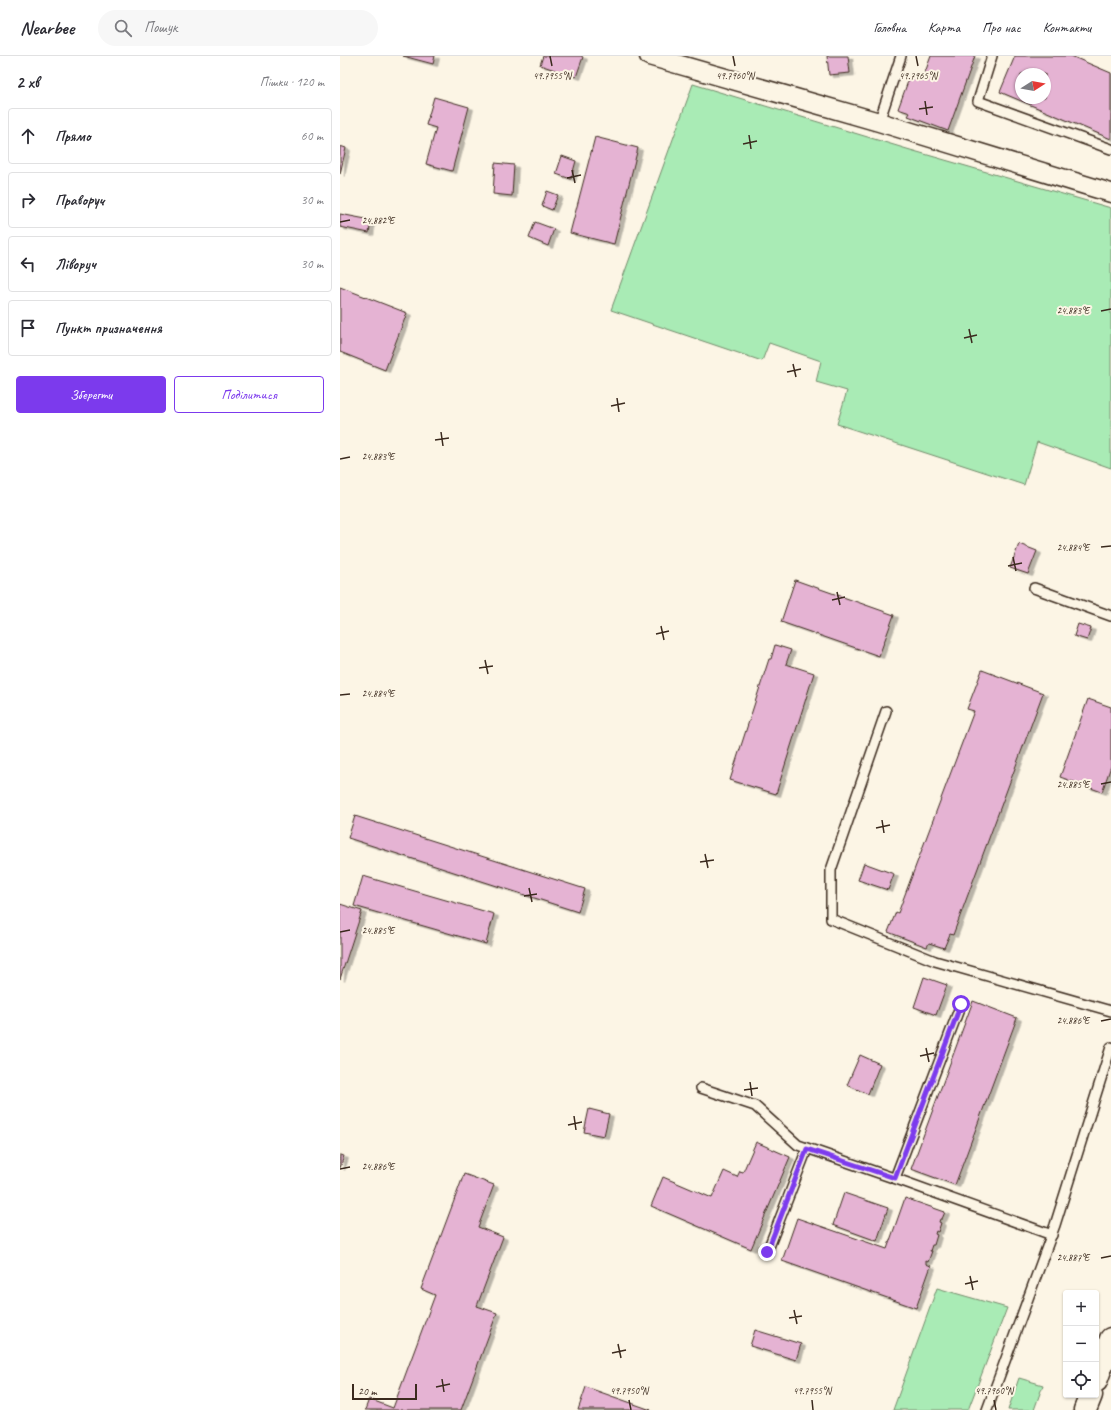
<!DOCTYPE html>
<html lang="uk">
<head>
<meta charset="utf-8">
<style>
  body { margin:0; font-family:Caveat,sans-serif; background:#f7f7f7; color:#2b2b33 }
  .controls { position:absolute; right:12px; bottom:12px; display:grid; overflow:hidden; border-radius:4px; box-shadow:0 1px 3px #0004 }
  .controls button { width:36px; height:36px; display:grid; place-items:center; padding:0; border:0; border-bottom:1px solid #e1e1e2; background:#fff; color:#2b2b33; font:20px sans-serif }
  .compass { position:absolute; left:675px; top:12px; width:36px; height:36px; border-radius:50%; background:#fff; box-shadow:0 1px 3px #0004; rotate:79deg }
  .scale { position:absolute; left:12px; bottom:10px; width:65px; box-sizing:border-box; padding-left:4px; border:2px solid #3b2a1e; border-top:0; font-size:11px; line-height:14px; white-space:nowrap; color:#3b2a1e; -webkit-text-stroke:3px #fcf5e5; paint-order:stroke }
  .stop { position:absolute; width:12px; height:12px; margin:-9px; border:3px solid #7c3aed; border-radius:50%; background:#fff }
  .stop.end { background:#7c3aed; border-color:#fff; box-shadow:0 1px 4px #0008 }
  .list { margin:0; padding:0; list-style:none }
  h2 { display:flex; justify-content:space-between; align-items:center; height:52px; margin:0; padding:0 16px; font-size:17px }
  h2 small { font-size:13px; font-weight:400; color:#7c7c81 }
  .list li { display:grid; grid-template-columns:26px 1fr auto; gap:12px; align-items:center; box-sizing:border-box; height:56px; margin:0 8px 8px; padding:0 8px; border:1px solid #e1e1e2; border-radius:4px }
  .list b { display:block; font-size:15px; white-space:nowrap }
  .list em { font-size:13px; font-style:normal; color:#7c7c81 }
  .actions { display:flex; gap:8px; padding:12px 16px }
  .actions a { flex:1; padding:9px 0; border:1px solid #7c3aed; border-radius:4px; text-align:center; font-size:14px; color:#7c3aed }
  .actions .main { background:#7c3aed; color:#fff }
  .icon { flex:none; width:22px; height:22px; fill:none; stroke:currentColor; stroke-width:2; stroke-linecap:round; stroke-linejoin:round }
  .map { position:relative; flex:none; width:771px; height:1354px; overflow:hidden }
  header { display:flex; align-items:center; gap:24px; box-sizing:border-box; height:56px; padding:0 20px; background:#fff; border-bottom:1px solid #e1e1e2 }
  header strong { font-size:19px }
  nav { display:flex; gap:22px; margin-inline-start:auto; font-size:14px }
  .search { width:280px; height:36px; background:#f7f7f7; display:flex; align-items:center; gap:10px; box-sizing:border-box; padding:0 14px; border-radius:22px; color:#7c7c81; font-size:15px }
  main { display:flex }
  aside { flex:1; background:#fff }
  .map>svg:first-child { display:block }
  .green { fill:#a9ebb5; stroke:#728a6a }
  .building { fill:#e5b3d3; stroke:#3b2a1e; fill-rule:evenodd; filter:url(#shadow) }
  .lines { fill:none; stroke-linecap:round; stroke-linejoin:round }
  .service-casing { stroke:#3b2a1e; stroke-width:12 }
  .minor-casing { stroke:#3b2a1e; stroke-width:21 }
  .trunk-casing { stroke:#3b2a1e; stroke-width:25 }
  .service { stroke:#fcf5e5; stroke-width:9 }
  .minor { stroke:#fcf5e5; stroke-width:18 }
  .trunk { stroke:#fcf5e5; stroke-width:22 }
  .route { stroke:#7c3aed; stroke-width:5 }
  .ticks { fill:none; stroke:#3b2a1e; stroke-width:1.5 }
  .ticks-label { font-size:10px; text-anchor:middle; fill:#3b2a1e; stroke:#fcf5e5; stroke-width:4; stroke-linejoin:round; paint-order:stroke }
</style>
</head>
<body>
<header>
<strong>Nearbee</strong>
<div class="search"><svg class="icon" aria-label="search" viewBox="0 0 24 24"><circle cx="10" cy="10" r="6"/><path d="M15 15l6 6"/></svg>Пошук</div>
<nav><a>Головна</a><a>Карта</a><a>Про нас</a><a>Контакти</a></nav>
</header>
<main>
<aside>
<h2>2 хв<small>Пішки · 120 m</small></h2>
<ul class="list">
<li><svg class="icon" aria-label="ahead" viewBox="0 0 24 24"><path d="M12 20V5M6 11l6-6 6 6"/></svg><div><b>Прямо</b></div><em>60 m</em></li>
<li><svg class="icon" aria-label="right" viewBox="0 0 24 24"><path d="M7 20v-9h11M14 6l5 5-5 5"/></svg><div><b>Праворуч</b></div><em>30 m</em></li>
<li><svg class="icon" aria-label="left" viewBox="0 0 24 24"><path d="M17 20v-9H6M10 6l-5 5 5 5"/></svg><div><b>Ліворуч</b></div><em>30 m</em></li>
<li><svg class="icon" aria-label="arrive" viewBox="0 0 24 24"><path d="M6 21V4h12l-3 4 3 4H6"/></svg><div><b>Пункт призначення</b></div></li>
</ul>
<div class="actions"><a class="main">Зберегти</a><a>Поділитися</a></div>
</aside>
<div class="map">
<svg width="771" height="1354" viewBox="0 0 771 1354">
  <defs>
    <filter id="shadow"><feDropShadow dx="4.5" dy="2.5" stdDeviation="0" flood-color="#0004"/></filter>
  </defs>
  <rect width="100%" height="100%" fill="#fcf5e5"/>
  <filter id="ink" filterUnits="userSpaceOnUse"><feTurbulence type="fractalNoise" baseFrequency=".025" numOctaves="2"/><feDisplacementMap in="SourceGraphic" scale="8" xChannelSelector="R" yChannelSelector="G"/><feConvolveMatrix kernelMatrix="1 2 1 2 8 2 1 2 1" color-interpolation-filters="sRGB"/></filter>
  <g filter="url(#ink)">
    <!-- green -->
    <g class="green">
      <polygon points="353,28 567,93 771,152 771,412 697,386 684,429 497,368 507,335 476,326 481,305 429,287 422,305 271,254"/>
      <polygon points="597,1232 667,1252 628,1354 553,1354"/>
      <polygon points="679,1322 703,1329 694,1354 668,1354"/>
    </g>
    <!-- building -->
    <g class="building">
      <polygon points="63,0 95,0 93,8"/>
      <polygon points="203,0 241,0 243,1 236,21 200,9"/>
      <polygon points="487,0 508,0 510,17 489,19"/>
      <polygon points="591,0 635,0 608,75 568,60 570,57 558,53 571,17 583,22"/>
      <path d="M 675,0 L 731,0 L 771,17 L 771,83 L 660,36 ZM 681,18 L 705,18 L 705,42 L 681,42 Z"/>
      <polygon points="94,41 129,51 112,115 86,108 96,72 86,69"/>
      <polygon points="255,81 298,92 274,188 230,177"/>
      <polygon points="0,90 6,92 0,118"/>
      <polygon points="222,100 236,105 231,123 216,118"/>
      <polygon points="155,107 174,109 172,140 153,138"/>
      <polygon points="207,135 218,139 212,154 202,150"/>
      <polygon points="0,158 31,164 29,177 0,171"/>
      <polygon points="195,166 214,173 208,190 189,182"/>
      <polygon points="0,231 67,257 45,314 0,296"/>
      <polygon points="679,488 697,495 688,518 670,512"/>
      <polygon points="455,524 554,559 539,600 441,566"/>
      <polygon points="738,568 751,572 747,584 734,580"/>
      <polygon points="435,589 451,594 446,608 474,617 436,738 390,724 429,603 431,603"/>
      <polygon points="642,614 703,637 613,879 610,878 604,892 589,887 587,891 548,876 556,856 558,857 634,655 627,653"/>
      <polygon points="748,643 771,651 771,710 762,736 720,721"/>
      <polygon points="15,760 245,833 238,856 8,782"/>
      <polygon points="524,807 554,818 548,834 518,824"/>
      <polygon points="23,820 154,858 146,888 14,850"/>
      <polygon points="0,848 22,855 0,923"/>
      <polygon points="584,921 607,929 596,959 574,951"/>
      <polygon points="633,945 677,962 615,1129 571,1113"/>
      <polygon points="520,999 540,1008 528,1038 507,1029"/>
      <polygon points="249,1053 269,1058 264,1080 244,1076"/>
      <polygon points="416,1086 450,1101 411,1193 311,1150 323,1121 372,1142 384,1115 397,1121 400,1115 403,1116"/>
      <polygon points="0,1099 4,1100 0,1112"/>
      <polygon points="124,1118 154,1129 138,1171 163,1181 137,1250 157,1257 121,1354 25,1354 29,1343 53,1352 95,1239 81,1233"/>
      <polygon points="504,1137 548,1152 537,1185 493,1169"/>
      <polygon points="565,1142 605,1156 602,1163 600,1163 599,1166 601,1167 598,1176 596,1175 595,1178 597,1179 594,1189 592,1189 590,1195 592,1195 588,1206 586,1205 586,1208 591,1210 576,1252 442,1205 457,1162 547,1193"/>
      <polygon points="415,1274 461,1288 456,1304 410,1290"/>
      <polygon points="246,1331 311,1354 238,1354"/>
    </g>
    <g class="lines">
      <defs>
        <g id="service">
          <polyline points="652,0 638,45 771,93"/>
          <polyline points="539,66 561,0"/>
          <polyline points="694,532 771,560"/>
          <polyline points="546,655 491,814 491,863 595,905 771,955"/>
          <polyline points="361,1032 415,1050 458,1089 565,1126 712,1179"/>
          <polyline points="555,1122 621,948"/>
          <polyline points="427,1196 467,1093"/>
          <polyline points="647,1354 715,1169 771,991"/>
        </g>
        <polyline id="minor" points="309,0 539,66 771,137"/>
        <g id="trunk">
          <polyline points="756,1325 771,1283"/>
          <polyline points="745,1354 751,1339"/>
        </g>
      </defs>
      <!-- service casing -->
      <use href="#service" class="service-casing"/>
      <!-- minor casing -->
      <use href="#minor" class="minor-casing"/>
      <!-- trunk casing -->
      <use href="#trunk" class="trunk-casing"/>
      <!-- service -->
      <use href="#service" class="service"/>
      <!-- minor -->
      <use href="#minor" class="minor"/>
      <!-- trunk -->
      <use href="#trunk" class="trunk"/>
    </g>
  </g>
  <g class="lines" filter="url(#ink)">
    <!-- route -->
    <polyline class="route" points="427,1196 467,1093 555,1122 621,948"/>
  </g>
  <!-- ticks -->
  <path class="ticks" d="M 210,0 L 212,10M 393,0 L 395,10M 576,0 L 578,10M 585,45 L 587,59M 579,53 L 593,51M 409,79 L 411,93M 403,88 L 417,85M 232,114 L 235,127M 227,122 L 241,119M 0,166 L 10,164M 761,255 L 771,253M 629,273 L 632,287M 624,282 L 637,279M 453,308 L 456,321M 447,316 L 461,313M 277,342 L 279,356M 271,350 L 285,347M 101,376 L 103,390M 95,384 L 109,382M 0,403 L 10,401M 761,491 L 771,490M 673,501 L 676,515M 668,510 L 682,507M 497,536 L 500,549M 492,544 L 505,541M 321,570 L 324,584M 316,578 L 329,575M 145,604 L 148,618M 139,612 L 153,610M 0,639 L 10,638M 761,728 L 771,726M 542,764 L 544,777M 536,772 L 550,769M 365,798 L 368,812M 360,806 L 374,804M 189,832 L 192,846M 184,840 L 197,838M 0,876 L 10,874M 761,965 L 771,963M 586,992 L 589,1006M 580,1000 L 594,997M 410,1026 L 412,1040M 404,1034 L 418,1032M 234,1060 L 236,1074M 228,1069 L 242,1066M 0,1113 L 10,1111M 761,1202 L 771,1200M 630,1220 L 633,1234M 625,1228 L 638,1225M 454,1254 L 457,1268M 449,1262 L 462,1260M 278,1288 L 281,1302M 272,1297 L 286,1294M 102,1323 L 104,1336M 96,1331 L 110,1328M 289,1344 L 291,1354M 472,1344 L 473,1354M 654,1344 L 656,1354"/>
  <g class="ticks-label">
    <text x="212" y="23">49.7955°N</text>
    <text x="395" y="23">49.7960°N</text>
    <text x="578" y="23">49.7965°N</text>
    <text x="38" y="168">24.882°E</text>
    <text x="733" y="258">24.883°E</text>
    <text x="38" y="404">24.883°E</text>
    <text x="733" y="495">24.884°E</text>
    <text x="38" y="641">24.884°E</text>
    <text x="733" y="732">24.885°E</text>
    <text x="38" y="878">24.885°E</text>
    <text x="733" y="968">24.886°E</text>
    <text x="38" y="1114">24.886°E</text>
    <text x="733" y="1205">24.887°E</text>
    <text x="289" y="1338">49.7950°N</text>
    <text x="472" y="1338">49.7955°N</text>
    <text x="654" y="1338">49.7960°N</text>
  </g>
</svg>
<div class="controls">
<button>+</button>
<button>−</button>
<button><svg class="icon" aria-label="locate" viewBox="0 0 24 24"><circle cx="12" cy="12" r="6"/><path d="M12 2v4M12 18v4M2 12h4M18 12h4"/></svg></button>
</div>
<svg class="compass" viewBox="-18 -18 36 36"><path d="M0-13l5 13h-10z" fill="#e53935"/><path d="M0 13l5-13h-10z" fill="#7c7c81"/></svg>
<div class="scale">20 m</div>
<div class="stop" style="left:621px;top:948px"></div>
<div class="stop end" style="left:427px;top:1196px"></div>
</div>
</main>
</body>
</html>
